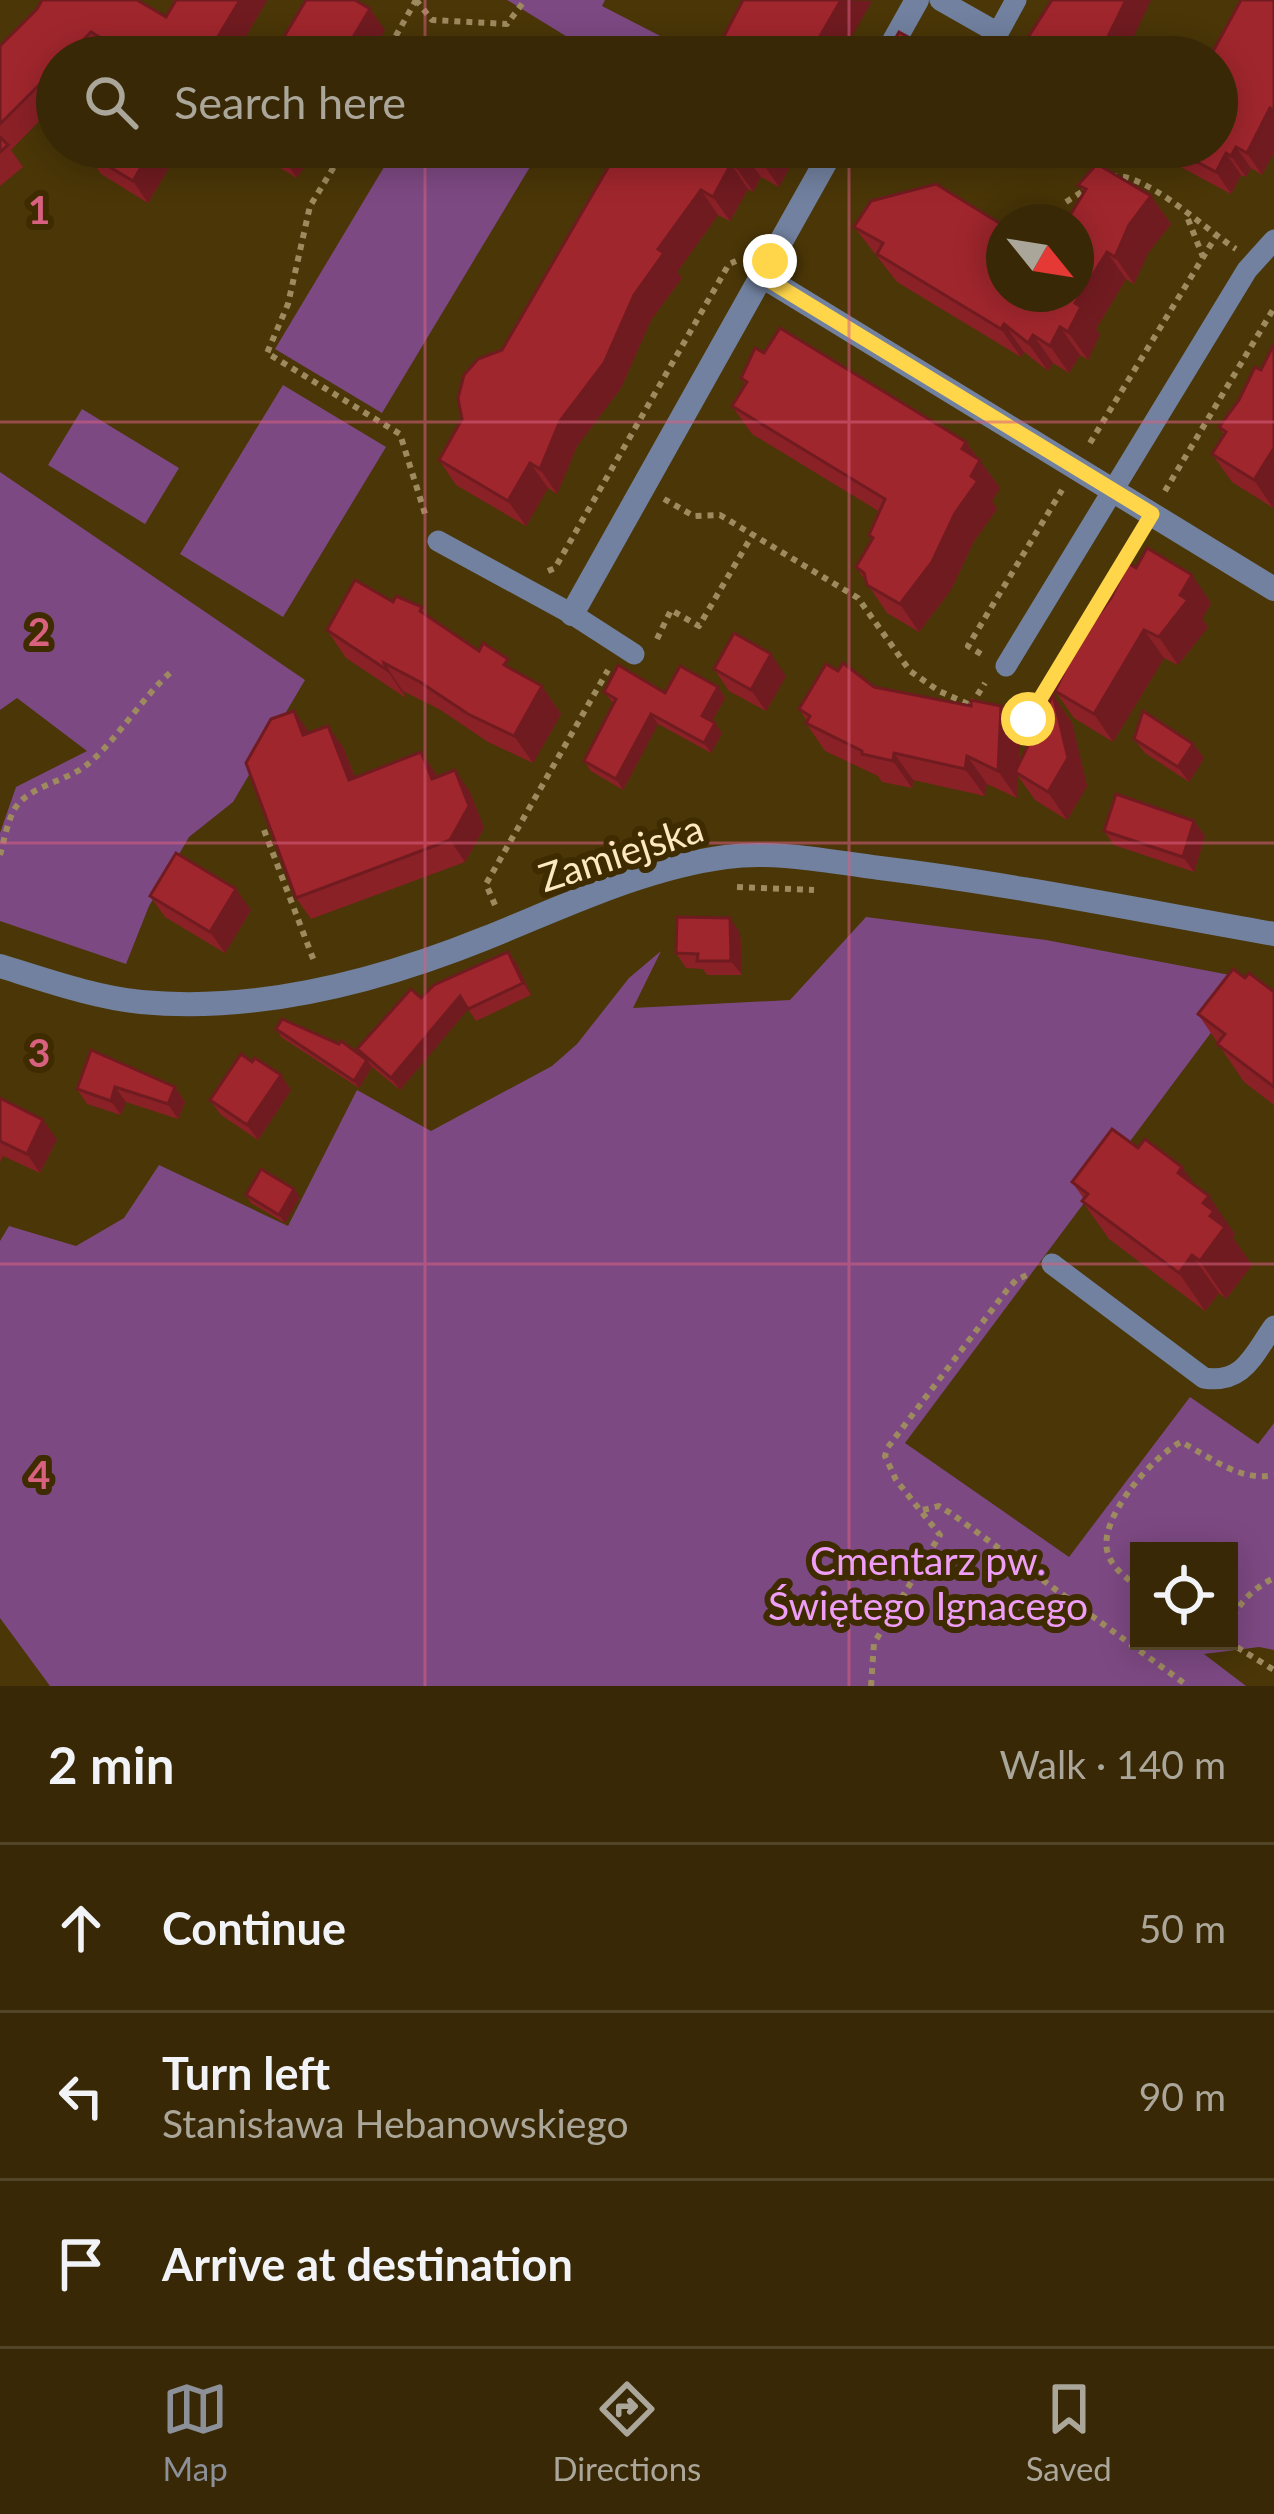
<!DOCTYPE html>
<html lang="en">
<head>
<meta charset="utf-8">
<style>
  body { margin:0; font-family:Lato,sans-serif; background:#3f300f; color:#f1f3f6 }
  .controls { position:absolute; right:36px; bottom:36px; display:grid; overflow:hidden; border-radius:0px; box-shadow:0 6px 30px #0003 }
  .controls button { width:108px; height:108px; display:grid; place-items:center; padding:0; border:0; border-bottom:3px solid #524427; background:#382805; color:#f1f3f6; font:60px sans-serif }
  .compass { position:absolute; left:986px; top:204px; width:108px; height:108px; border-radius:50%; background:#382805; box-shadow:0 6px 30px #0003; rotate:120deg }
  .stop { position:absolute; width:36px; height:36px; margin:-27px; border:9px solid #ffd54a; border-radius:50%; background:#fff }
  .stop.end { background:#ffd54a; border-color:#fff; box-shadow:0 3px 12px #0008 }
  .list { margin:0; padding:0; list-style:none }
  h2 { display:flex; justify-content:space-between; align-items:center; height:156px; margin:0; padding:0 48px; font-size:51px }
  h2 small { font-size:39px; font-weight:400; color:#aba69a }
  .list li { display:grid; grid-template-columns:78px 1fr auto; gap:36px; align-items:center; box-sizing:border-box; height:168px; padding:0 48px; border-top:3px solid #524427 }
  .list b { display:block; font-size:45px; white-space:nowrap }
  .list p { margin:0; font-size:39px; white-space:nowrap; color:#aba69a }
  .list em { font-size:39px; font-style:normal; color:#aba69a }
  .icon { flex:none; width:66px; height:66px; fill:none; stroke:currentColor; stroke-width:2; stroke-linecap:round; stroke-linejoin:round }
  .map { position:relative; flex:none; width:1274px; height:1686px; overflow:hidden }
  .search { position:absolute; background:#382805; box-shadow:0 6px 30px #0003; left:36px; right:36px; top:36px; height:132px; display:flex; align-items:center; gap:30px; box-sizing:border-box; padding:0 42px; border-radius:66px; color:#aba69a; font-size:45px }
  .sheet { height:660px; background:#382805 }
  nav { display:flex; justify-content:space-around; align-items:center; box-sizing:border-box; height:168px; border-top:3px solid #524427; background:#382805; font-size:33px; color:#aba69a }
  nav a { display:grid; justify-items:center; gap:6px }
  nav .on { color:#8c9099 }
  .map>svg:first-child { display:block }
  .green { fill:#7d4983; fill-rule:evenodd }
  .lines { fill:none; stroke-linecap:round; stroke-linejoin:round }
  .path { stroke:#9e8a5f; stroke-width:6; stroke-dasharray:6 6; stroke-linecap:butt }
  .service { stroke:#71819f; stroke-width:21 }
  .minor { stroke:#71819f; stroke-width:24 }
  .tertiary { stroke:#71819f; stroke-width:24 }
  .wall { fill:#8a2127 }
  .shaded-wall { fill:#701b20 }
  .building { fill:#a0262d; stroke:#701b20; stroke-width:3 }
  .route { stroke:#ffd54a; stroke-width:15 }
  .grid { fill:none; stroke:#d7617f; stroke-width:3; stroke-opacity:0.55 }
  .labels { text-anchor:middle; stroke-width:12; stroke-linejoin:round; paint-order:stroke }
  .street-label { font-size:39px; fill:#fde8c2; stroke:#3f2b00 }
  .park-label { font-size:39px; fill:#ef9ef8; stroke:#3f2b00 }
  .grid-label { font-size:39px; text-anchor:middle; font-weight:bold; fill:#d7617f; stroke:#3f2b00; stroke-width:12; stroke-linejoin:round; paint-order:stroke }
</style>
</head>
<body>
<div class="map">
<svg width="1274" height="1686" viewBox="0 0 1274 1686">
  <rect width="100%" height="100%" fill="#4a3607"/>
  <!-- green -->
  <g class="green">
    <polygon points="507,0 605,0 602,6 672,42 664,57 600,57"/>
    <polygon points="396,147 542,147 382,413 275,349"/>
    <polygon points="283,385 386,447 283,617 180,554"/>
    <polygon points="82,409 179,468 145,524 48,465"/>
    <polygon points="0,472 305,680 233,802 189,837 149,906 126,964 0,921 0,833 16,787 87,751 17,698 0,710"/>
    <path d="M 866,917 L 1046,940 L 1251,979 L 905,1443 L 1069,1557 L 1190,1397 L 1258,1444 L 1274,1423 L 1274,1650 L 1259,1647 L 1204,1654 L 1246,1686 L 50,1686 L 0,1618 L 0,1241 L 9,1226 L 76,1246 L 124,1218 L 159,1165 L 288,1226 L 357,1090 L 431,1131 L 552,1066 L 577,1044 L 629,978 L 661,951 L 633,1008 L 790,1000 ZM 1139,1551 L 1229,1551 L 1229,1641 L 1139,1641 Z"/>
  </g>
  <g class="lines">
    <!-- path -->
    <g class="path">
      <polyline points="416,0 432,20 507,24 525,0"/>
      <polyline points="384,57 416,0"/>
      <polyline points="346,147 310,206 288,304 267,353 400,434 426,517"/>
      <path d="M 1111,177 C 1142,169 1206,230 1236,249"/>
      <polyline points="1066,202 1088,188"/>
      <polyline points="1188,219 1203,257"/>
      <polyline points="1090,443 1216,236"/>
      <polyline points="1165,491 1274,308"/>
      <polyline points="664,499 694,516 720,515 858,598 910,671 939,691 977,708"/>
      <polyline points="548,571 555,568 729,264 736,261"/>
      <polyline points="657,639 671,610 699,626 753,534"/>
      <polyline points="981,654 968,646 1062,490"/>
      <polyline points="971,705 985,683"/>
      <polyline points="1001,713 1029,719 1137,538"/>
      <polyline points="264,830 314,961"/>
      <path d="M 0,855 C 4,841 7,823 14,810 C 27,787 63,782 84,767 C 112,747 142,697 172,671"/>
      <polyline points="737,887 814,890"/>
      <polyline points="495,905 486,884 608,670"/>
      <polyline points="923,1510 939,1506 952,1514 1188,1686"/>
      <path d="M 1139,1588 C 1127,1578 1113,1569 1108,1554 C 1096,1520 1153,1456 1181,1442 C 1211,1457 1239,1482 1274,1475"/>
      <path d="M 1229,1628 C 1236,1605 1252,1589 1274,1578"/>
      <polyline points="1227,1641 1274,1670"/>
      <polyline points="871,1686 874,1643 940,1535 896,1480 885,1456 888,1447 1007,1290 1016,1280 1027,1275"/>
    </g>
    <!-- service -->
    <g class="service">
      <polyline points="940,0 998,33 1016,0"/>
      <polyline points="438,541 572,614 634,654"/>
      <polyline points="1006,666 1247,270 1274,240"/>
      <path d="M 1052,1264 L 1204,1378 C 1244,1384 1253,1355 1274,1326"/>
    </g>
    <!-- minor -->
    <g class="minor">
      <polyline points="885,57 917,0"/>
      <polyline points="762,276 1274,589"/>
      <polyline points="572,614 834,147"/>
    </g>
    <!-- tertiary -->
    <path class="tertiary" d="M 0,966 C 46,980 93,997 141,1002 C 258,1013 377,982 486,938 C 563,907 643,868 726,857 C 777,850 830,862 880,868 C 1012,884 1143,911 1274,934"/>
  </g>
  <!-- wall -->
  <g class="wall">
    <polygon points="176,0 267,0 234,57 112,57 106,54 103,57 57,57 57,103 11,150 23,167 0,186 0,46 166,17"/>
    <polygon points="1274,0 1274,152 1262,175 1251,168 1246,177 1241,175 1231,194 1177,165 1165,147 1217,147"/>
    <polygon points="89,147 181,147 148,203 101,174 86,153"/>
    <polygon points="244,147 316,147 297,178"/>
    <polygon points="921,147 973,147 960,169"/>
    <polygon points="786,150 793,161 779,187 761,177 753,192 748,189 730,221 718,215 677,272 682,278 651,320 621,388 577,446 557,494 548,488 526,526 456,485 439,460 502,350 645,158"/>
    <polygon points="1078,185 1151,196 1171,224 1148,253 1134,284 1126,279 1096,329 1100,334 1088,360 1080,355 1069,373 1053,363 1048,371 1024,352 1021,357 897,282 854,227 1076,294 1084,193"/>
    <polygon points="764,353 966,442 1000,488 992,501 997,509 974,541 951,590 919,632 887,613 856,567 872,540 869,535 880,512 752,434 732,406 745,384 741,378"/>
    <polygon points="1261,370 1273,508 1232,482 1212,454 1224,435 1219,427"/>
    <polygon points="393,602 422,607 430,618 479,651 542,686 561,714 533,763 488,742 439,709 403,691 406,698 346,658 327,630"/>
    <polygon points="1211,603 1202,619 1208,627 1178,665 1164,658 1113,742 1074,718 1055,691 1079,641"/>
    <polygon points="714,669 786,676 766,711 729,691"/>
    <polygon points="718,687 725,698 712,721 722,733 711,753 658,724 623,790 591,771 584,761 614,704 604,692 665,693"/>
    <polygon points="874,687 1021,734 1019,764 1053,695 1072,723 1087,786 1067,820 1035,800 1018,776 1017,798 987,784 985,796 913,780 912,788 882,782 878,776 825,751 806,723 807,721 799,709"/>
    <polygon points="309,733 343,747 355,777 421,752 438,777 470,792 484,828 465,862 311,919 296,898"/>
    <polygon points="1134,739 1193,744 1204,758 1189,782 1145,753"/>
    <polygon points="1194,821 1205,836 1194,872 1114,845 1104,831"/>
    <polygon points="150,896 251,910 225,953 165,917"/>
    <polygon points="740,933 742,975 707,975 703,969 686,968 676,953"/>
    <polygon points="508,952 517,964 531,995 476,1021 468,1009 400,1090 372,1067 359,1088 281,1037 276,1029 339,1044 361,1055 357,1049 421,998"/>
    <polygon points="1245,978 1274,992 1274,1105 1244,1082 1198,1014"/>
    <polygon points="175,1087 185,1102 178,1119 126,1102 121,1115 87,1104 77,1089"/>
    <polygon points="291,1090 258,1140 221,1115 210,1100"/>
    <polygon points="0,1098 57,1139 40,1173 3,1156 0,1162"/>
    <polygon points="1138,1148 1196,1186 1235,1234 1233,1238 1252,1265 1226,1299 1219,1293 1205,1311 1109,1239 1082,1201 1084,1199 1072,1182"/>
    <polygon points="246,1195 300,1197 285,1223 251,1203"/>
  </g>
  <!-- shaded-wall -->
  <g class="shaded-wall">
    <polygon points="240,0 267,0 234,57 213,45"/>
    <polygon points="841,0 872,1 840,57 808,57"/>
    <polygon points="1126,0 1151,0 1124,57 1098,57"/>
    <polygon points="370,9 385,30 369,57 341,57"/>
    <polygon points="1270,108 1274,113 1274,152 1262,175 1247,153"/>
    <polygon points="153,147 181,147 148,203 133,181"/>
    <polygon points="288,147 316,147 297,178 282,157"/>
    <polygon points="770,147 788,147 786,151 793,161 779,187 762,162"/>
    <polygon points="945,147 973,147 960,169"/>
    <polygon points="1236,147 1251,168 1246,177 1231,156"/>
    <polygon points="743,152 761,177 753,192 736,167"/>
    <polygon points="1226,153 1241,175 1231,194 1216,172"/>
    <polygon points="731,164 748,189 730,221 713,197"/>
    <polygon points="701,190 718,215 677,272 682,278 651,320 621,388 577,446 557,494 540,469 560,421 634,295 658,249"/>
    <polygon points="1151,196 1171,224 1148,253 1134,284 1115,257 1129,225"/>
    <polygon points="1107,252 1126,279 1096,329 1100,334 1088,360 1068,332 1075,303"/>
    <polygon points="1004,324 1024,352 1021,357 1001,329"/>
    <polygon points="1060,327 1080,355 1069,373 1050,346"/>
    <polygon points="1033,335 1053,363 1048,371 1028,343"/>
    <polygon points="966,442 1000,488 992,501 997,509 974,541 951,590 919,632 900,604 971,476 962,449"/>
    <polygon points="1274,448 1273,508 1254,480"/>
    <polygon points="530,463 548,488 526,526 508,501"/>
    <polygon points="1192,575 1211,603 1202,619 1208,627 1178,665 1159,637"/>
    <polygon points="1144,630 1164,658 1113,742 1094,714"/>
    <polygon points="771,654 786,676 766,711 751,690"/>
    <polygon points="384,663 403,691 406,698 387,670"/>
    <polygon points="542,686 561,714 533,763 514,736"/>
    <polygon points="718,687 725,698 709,726 702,716"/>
    <polygon points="1053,695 1072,723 1087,786 1067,820 1048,792"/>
    <polygon points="1001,706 1021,734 1018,774 1015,772 1018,776 1017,798 998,771"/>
    <polygon points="294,711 309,732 303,735"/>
    <polygon points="651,714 658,724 623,790 616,779"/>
    <polygon points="715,723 722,733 711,753 704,743"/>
    <polygon points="328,726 343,747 364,801 349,780"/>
    <polygon points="1193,744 1204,758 1189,782 1178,767"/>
    <polygon points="421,752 436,774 447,800 432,779"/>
    <polygon points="894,753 913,780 912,788 893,761"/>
    <polygon points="967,756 987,784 985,796 965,769"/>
    <polygon points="455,770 470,792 484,828 465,862 450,840"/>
    <polygon points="1194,821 1205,836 1194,872 1183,857"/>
    <polygon points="236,889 251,910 225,953 210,932"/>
    <polygon points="730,918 740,933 742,975 731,961"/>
    <polygon points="508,952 517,964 531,995 523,983"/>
    <polygon points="460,996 469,1008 400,1090 391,1078"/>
    <polygon points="367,1060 372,1067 359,1088 354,1081"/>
    <polygon points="281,1075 291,1090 258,1140 247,1125"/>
    <polygon points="115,1087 126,1102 121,1115 111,1101"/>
    <polygon points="175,1087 185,1102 178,1119 168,1104"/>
    <polygon points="43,1120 57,1139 40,1173 27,1154"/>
    <polygon points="1182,1167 1206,1200 1209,1196 1235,1234 1233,1238 1252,1265 1226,1299 1200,1261 1178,1173"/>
    <polygon points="294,1189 300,1197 285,1223 279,1215"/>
    <polygon points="1192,1255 1219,1293 1205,1311 1179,1273"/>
  </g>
  <!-- building -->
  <g class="building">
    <polygon points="42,0 137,0 166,17 176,0 240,0 213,45 233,57 132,57 91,32 67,57 57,57 57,67 0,124 0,46 37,9"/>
    <polygon points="306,0 355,0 370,9 341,57 272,57"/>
    <polygon points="743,0 841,0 808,57 713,57"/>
    <polygon points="1052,0 1126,0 1098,57 1022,57 1031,41 1027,39"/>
    <polygon points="1241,0 1274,0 1274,108 1273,110 1270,108 1247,153 1236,147 1231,156 1226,153 1216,172 1169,147 1217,147 1217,57 1210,57"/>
    <polygon points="899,32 945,57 885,57"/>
    <polygon points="0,137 8,145 0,152"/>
    <polygon points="89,147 153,147 133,181 86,153"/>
    <polygon points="265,147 288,147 282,157"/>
    <polygon points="620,147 624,147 645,158 652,147 770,147 762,162 743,152 736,167 731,164 713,197 701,190 658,249 664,253 634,295 604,363 560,421 540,469 530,463 508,501 439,460 462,419 458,398 464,375 478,359 502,350"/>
    <polygon points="1097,164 1151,196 1129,225 1115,257 1107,252 1075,303 1081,307 1068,332 1060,327 1050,346 1033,335 1028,343 1004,324 1001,329 877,254 883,243 854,227 871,201 936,184 1004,226 1004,294 1076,294 1076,222 1066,222 1086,189 1078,185"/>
    <polygon points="780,328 966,442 962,449 980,460 971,476 978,481 955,513 932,562 900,604 867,585 864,573 856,567 873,538 869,535 885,499 732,406 747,382 741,378 755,348 764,353"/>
    <polygon points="1274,344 1274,448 1254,480 1212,454 1226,432 1219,427 1239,400 1255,367 1261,370"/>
    <polygon points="1147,548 1192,575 1180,595 1188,600 1159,637 1144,630 1094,714 1055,691 1079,641 1111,598 1128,563 1136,568"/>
    <polygon points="355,580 393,602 396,596 422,607 420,611 479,651 483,643 508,659 504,665 542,686 514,736 468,714 420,682 384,663 387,670 327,630"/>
    <polygon points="734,633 771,654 751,690 714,669"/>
    <polygon points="843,663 874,687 971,706 971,700 1001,706 998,771 967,756 965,769 894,753 893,761 862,754 862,751 806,723 810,716 799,709 826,664 838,671"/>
    <polygon points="618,665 665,693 680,666 718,687 702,716 715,723 704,743 651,714 616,779 584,761 616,699 604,692"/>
    <polygon points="1053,695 1068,758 1048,792 1015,772"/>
    <polygon points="294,711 303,735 328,726 349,780 421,752 432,779 455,770 469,806 450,840 296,898 246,763 271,719"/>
    <polygon points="1143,711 1193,744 1178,767 1134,739"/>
    <polygon points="1116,794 1194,821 1183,857 1104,831"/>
    <polygon points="176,853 236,889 210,932 150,896"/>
    <polygon points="677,917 730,918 731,961 697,961 698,954 676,953"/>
    <polygon points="508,952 523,983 468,1009 460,996 391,1078 357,1049 411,989 421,998 434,985"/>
    <polygon points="1233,969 1245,978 1249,973 1274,992 1274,1087 1217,1044 1225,1034 1198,1014"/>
    <polygon points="282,1019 339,1044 341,1041 367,1060 354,1081 276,1029"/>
    <polygon points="91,1050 175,1087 168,1104 115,1087 111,1101 77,1089"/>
    <polygon points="241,1054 252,1062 255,1058 281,1075 247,1125 210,1100"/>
    <polygon points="0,1098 43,1120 27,1154 0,1141"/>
    <polygon points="1112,1129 1138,1148 1145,1139 1182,1167 1178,1173 1209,1196 1203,1203 1214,1211 1210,1216 1225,1227 1200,1261 1192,1255 1179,1273 1082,1201 1088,1194 1072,1182"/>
    <polygon points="261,1169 294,1189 279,1215 246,1195"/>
  </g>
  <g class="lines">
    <!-- route -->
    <polyline class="route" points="770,261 762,276 1152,514 1028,719"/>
  </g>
  <!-- grid -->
  <path class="grid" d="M 425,0 L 425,57M 849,0 L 849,57M 425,147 L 425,1686M 849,147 L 849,1686M 0,422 L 1274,422M 0,843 L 1274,843M 0,1264 L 1274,1264"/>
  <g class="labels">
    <!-- street labels -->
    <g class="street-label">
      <text transform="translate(621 853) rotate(-18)" y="14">Zamiejska</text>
    </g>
    <!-- park labels -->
    <g class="park-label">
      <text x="928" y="1575">Cmentarz pw.<tspan x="928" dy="45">Świętego Ignacego</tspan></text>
    </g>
  </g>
  <g class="grid-label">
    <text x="39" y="224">1</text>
    <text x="39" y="646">2</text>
    <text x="39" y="1067">3</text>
    <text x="39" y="1489">4</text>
  </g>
</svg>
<div class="controls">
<button><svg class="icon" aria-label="locate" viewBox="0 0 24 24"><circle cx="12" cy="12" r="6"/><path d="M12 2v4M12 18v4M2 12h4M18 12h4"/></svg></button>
</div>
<svg class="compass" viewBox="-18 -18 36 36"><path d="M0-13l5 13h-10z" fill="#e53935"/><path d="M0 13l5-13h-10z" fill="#aba69a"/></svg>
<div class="stop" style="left:1028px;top:719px"></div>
<div class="stop end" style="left:770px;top:261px"></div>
<div class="search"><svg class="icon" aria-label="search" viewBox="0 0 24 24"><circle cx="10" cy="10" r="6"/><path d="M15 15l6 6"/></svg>Search here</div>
</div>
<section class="sheet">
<h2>2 min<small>Walk · 140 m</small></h2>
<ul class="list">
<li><svg class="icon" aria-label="ahead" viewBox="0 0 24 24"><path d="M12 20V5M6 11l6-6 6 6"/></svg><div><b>Continue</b></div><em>50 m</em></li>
<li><svg class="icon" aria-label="left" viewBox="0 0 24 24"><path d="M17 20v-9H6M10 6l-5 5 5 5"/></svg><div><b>Turn left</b><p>Stanisława Hebanowskiego</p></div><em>90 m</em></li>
<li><svg class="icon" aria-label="arrive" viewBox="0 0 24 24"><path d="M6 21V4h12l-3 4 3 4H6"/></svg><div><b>Arrive at destination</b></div></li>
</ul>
</section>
<nav>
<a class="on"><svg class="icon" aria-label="map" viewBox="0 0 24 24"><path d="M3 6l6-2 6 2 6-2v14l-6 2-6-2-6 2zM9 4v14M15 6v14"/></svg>Map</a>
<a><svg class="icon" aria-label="directions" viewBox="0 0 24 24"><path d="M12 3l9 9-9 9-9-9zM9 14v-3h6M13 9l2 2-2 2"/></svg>Directions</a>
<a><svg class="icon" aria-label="saved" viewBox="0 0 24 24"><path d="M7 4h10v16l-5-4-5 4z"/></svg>Saved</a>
</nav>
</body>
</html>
